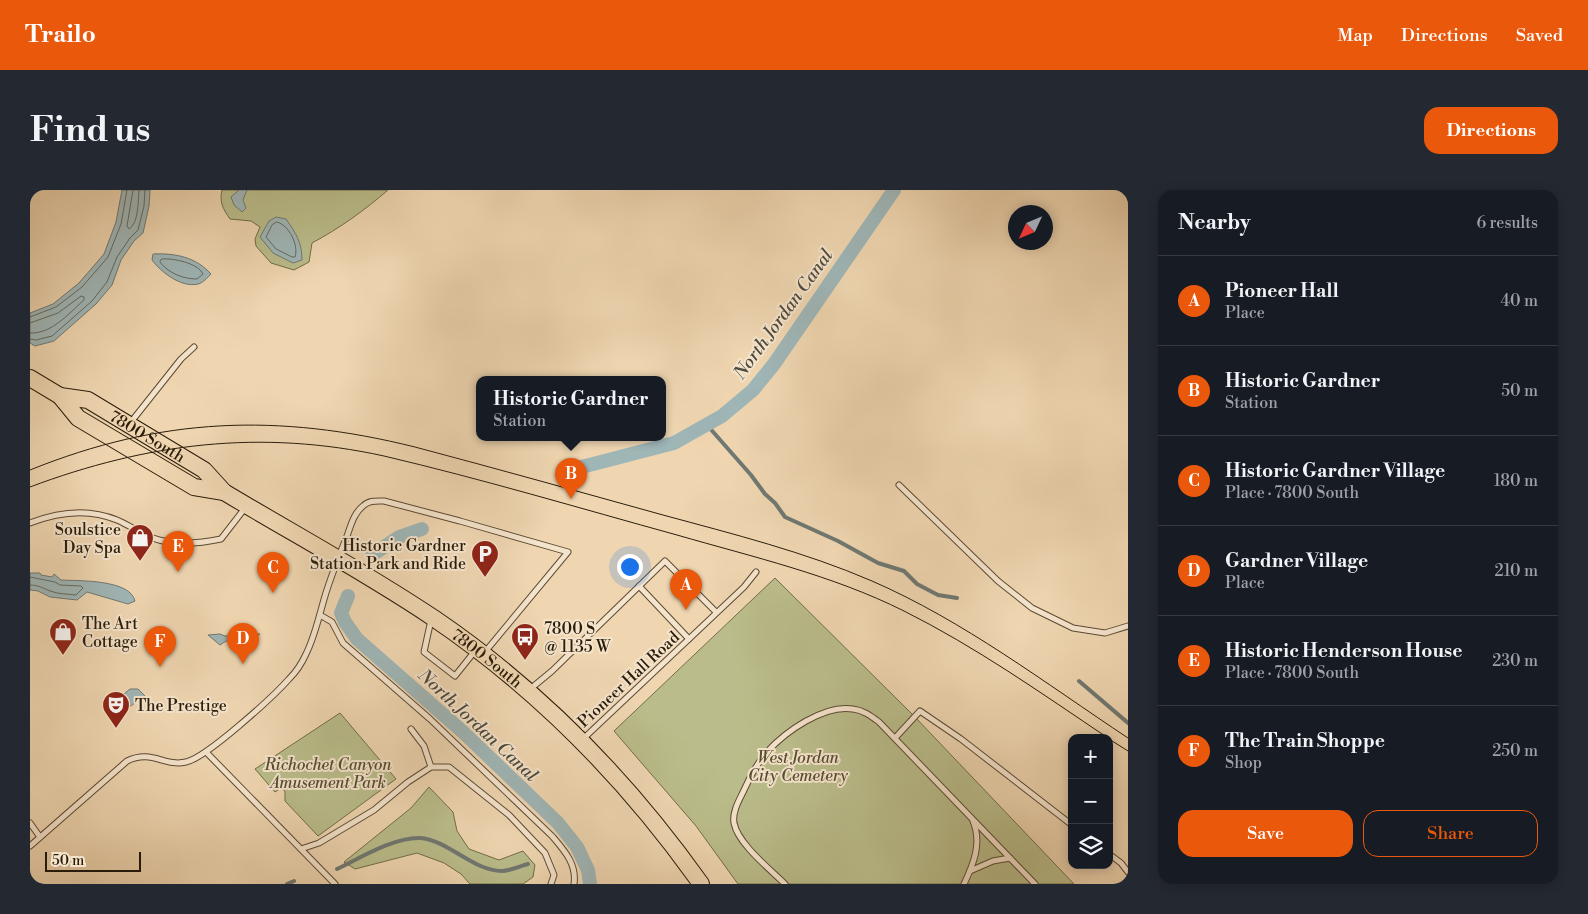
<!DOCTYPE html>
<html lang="en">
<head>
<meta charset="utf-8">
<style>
  body { margin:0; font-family:"Libre Bodoni",serif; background:#242831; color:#f1f3f6 }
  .controls { position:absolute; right:15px; bottom:15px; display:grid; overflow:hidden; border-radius:10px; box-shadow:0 2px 12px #0003 }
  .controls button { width:45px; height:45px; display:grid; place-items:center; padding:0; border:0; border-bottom:1px solid #363941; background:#171b24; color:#f1f3f6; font:25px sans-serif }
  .compass { position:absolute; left:978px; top:15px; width:45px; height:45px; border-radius:50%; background:#171b24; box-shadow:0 2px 12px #0003; rotate:226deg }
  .scale { position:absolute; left:15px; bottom:12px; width:96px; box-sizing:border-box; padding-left:5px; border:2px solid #2a1c0a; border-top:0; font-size:14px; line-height:18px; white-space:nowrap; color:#2a1c0a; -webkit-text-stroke:4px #f5e4cc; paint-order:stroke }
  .you { position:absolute; left:599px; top:376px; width:18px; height:18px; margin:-12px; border:4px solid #fff; border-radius:50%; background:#1a73e8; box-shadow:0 0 0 8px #1a73e833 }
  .badge { display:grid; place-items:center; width:32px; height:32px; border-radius:50%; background:#ea580c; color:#fff; font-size:16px; font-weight:700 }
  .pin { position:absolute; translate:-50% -41px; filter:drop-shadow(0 1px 2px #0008) }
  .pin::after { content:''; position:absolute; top:26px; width:18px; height:15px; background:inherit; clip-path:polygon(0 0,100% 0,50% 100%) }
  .popup { position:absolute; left:446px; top:186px; width:190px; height:65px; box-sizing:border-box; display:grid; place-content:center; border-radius:10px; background:#171b24; filter:drop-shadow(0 1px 4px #0005); font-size:16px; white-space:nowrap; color:#9ea1a6 }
  .popup b { font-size:19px; color:#f1f3f6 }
  .popup::after { content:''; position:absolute; left:50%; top:100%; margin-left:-10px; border:10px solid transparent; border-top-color:#171b24 }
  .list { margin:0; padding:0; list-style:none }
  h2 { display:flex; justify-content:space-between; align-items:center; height:65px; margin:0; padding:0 20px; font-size:21px }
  h2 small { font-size:16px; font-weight:400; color:#9ea1a6 }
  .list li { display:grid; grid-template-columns:32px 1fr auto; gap:15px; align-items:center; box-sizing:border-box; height:90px; padding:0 20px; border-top:1px solid #363941 }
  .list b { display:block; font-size:19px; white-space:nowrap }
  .list p { margin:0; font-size:16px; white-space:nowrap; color:#9ea1a6 }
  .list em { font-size:16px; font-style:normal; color:#9ea1a6 }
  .actions { display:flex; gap:10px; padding:15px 20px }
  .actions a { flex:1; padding:11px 0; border:1px solid #ea580c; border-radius:15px; text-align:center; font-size:18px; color:#ea580c }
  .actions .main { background:#ea580c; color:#fff }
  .icon { flex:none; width:28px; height:28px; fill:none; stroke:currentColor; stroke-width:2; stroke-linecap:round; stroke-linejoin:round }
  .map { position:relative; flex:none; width:1098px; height:694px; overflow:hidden; border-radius:15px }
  header { display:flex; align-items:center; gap:30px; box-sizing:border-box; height:70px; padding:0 25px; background:#ea580c; color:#fff }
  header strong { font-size:24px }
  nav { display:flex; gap:28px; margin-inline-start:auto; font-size:18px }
  .intro { display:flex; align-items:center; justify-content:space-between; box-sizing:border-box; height:120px; padding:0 30px }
  h1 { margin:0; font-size:35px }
  .button { padding:12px 22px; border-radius:15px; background:#ea580c; color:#fff; font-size:18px; font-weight:700 }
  main { display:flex; gap:30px; padding:0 30px }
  aside { flex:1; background:#171b24; border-radius:15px; box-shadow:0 2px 12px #0003 }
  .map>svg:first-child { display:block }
  .green { fill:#babd8b; stroke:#726c4a }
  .water { fill:#9fb6b7; stroke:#707872 }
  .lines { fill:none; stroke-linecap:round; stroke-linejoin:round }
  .shore { stroke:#646960; stroke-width:1 }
  .stream { stroke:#707872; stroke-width:4 }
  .canal { stroke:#9fb6b7; stroke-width:14 }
  .service-casing { stroke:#5b4a34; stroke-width:7 }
  .primary-casing { stroke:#2a1c0a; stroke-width:18 }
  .service { stroke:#f5e4cc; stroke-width:5 }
  .primary { stroke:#efd6b1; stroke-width:16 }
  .tram { stroke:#2a1c0a; stroke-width:1 }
  .labels { text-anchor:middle; stroke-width:4; stroke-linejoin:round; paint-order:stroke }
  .street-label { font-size:16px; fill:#2a1c0a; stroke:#f5e4cc }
  .poi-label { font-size:16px; fill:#2a1c0a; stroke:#f5e4cc; text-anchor:start }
  .park-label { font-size:16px; font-style:italic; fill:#554c31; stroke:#f5e4cc }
  .water-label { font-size:18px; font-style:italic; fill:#4d4a3e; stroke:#f5e4cc }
</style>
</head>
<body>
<header>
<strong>Trailo</strong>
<nav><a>Map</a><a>Directions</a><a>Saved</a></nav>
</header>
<div class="intro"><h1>Find us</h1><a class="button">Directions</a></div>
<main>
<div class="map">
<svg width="1098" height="694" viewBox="0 0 1098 694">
  <rect width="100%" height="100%" fill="#efd6b1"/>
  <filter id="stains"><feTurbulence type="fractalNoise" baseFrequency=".004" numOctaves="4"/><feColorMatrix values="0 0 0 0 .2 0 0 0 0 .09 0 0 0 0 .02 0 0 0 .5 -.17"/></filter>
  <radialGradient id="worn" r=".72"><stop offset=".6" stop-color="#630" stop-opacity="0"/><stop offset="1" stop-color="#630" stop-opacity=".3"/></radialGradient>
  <!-- green -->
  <g class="green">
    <path d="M 192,0 L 358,0 C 335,20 310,38 282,53 L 279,72 L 264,80 L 241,73 L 226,56 L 225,49 L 230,37 L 221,31 L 200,29 C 193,19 189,12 192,0 Z"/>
    <polygon points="745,388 884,526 1044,694 708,694 666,636 584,541"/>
    <polygon points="310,523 366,589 288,646 255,611 255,601 251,598 245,602 225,579"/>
    <polygon points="399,597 423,622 427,641 439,659 469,670 493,661 505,675 503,687 493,694 440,694 431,684 414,673 387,663 325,679 314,672 381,618"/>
  </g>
  <!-- water -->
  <g class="water">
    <polygon points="92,0 120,0 119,16 113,43 104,51 91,70 82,95 66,114 24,151 5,156 0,153 0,123 23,114 49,93 74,64 86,32"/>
    <polygon points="209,0 217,0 213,10 216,18 212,22 204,15 201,7"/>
    <path d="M 246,27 L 256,29 C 266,43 272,53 272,70 L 263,73 L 243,63 L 230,47 L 239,31 Z"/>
    <path d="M 123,64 C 145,63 166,67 181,84 C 178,87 173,93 168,94 C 151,98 131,82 122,70 Z"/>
    <path d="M 0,383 L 10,383 L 11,385 L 22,387 L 24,384 L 31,390 C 48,391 100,389 105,411 L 98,414 L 57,402 L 47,410 L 20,407 L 8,401 L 0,400 Z"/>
    <path d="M 190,444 L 195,446 L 230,444 L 224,448 C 210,446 201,447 190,455 L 178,445 Z"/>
    <polygon points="100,499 108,499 115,506 95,520 90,514 94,504"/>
  </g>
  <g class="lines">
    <!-- shore -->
    <g class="shore">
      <path d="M 103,0 L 97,36 L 99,39 C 109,33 108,11 109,0"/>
      <path d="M 247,32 C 259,35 269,55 265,67 L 262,67 L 246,59 L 236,47 L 242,35 Z"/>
      <path d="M 132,69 C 143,68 168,73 173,84 L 167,89 C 153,89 138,83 130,72 Z"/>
      <polyline points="0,127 26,117 52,97 78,67 91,34 97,0"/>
      <path d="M 0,133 L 28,123 L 51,106 L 54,107 L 54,110 C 38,124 22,144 0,143"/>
      <polyline points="0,149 6,150 22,146 62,111 77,92 87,67 100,48 108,40 114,16 115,0"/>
      <path d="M 0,387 L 25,392 L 30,395 L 51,396 L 53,398 L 46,405 C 37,404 28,404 20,401 C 13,398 8,395 0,395"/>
    </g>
    <!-- stream -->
    <g class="stream">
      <polyline points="677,235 721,285 735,304 745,313 755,327 808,351 848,373 874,381 887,394 908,405 927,408"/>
      <polyline points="1049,491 1098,533"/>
      <path d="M 307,679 C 330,668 364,647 390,648 C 418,650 443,681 472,681 C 480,681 490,676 498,674"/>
      <polyline points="257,694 264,691"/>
    </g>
    <!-- canal -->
    <g class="canal">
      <polyline points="536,281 644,253 692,226 723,200 744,174 864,0"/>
      <polyline points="342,365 369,347 392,339"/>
      <polyline points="318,406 311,423 315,432 327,449 433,542 528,633 547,657 558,680 560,694"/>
    </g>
    <defs>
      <g id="service">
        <polyline points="101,232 151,169 164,157"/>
        <polyline points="869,295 968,391 1002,418 1043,438 1075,443 1098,436"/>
        <path d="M 0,333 C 28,322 58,318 87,330 C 101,336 114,346 129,350 C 148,355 172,353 191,349 L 215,318"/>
        <polyline points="609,396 659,449"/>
        <path d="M 290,425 L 302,432 L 313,453 L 400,529 L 522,646 C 534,660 547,674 544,694"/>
        <polyline points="401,430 394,462 425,486 445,461"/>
        <polyline points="499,500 522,481 635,371 686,422"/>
        <polyline points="381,539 394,556 401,577"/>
        <polyline points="865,548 890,521 931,549 1042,635"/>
        <polyline points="553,549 714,397 726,382"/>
        <polyline points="176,562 305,694"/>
        <polyline points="0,633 10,647"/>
        <path d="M 0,656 L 97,571 C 122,559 134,577 156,572 C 176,568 243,507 259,489 C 266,482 272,473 276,464 C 285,446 289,426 295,406 C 301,386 309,366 317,346 C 321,335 324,323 333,316 C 339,310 346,311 354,311 L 430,331 L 538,362 L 455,462"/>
        <polyline points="271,659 289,653 344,620 378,592 401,577 419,577 479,625 515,663 524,685 521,694"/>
        <polyline points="1079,664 1091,673 1098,682"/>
        <polyline points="940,681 963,671 980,668"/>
        <path d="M 755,694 C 740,679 708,654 704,633 C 702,621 710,609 715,598 C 721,585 727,573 737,562 C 755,542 794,514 823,519 C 833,520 841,526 849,532 L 1005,694"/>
        <path d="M 934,694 C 944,673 952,653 943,631"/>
      </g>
      <g id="primary">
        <polyline points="0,188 30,206 48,228 164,297 194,302"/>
        <path id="s1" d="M 30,206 L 58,210 L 174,280 L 194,302 C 264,344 337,383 405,429 C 509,500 598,591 671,694"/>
      </g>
    </defs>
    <!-- service casing -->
    <use href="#service" class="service-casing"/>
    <!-- primary casing -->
    <use href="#primary" class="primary-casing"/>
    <!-- service -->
    <use href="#service" class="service"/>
    <!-- primary -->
    <use href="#primary" class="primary"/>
    <!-- tram -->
    <g class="tram">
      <path d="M 0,280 C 131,227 248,223 385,257 C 468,279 550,302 633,325 C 703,344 775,362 842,391 C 934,431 1015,493 1098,548"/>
      <path d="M 0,297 C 117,253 231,239 354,266 C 452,289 549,318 647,345 C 723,367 802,385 874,421 C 946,457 1011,503 1078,548"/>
      <polyline points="1079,549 1098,561"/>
    </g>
  </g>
  <!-- icons -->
  <defs>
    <symbol id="shop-pin" viewBox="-11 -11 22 30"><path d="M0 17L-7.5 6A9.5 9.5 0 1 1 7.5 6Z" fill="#8f2418" stroke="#f5e4cc"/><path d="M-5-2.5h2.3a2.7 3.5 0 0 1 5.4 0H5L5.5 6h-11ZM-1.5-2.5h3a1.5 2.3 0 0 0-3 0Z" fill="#fff"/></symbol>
    <symbol id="parking-pin" viewBox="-11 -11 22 30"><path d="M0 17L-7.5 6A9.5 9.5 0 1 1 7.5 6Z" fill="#8f2418" stroke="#f5e4cc"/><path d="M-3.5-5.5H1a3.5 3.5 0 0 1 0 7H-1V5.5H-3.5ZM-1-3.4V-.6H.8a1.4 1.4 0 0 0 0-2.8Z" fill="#fff"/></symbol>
    <symbol id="bus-pin" viewBox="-11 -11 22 30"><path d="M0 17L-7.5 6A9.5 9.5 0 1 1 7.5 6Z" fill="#8f2418" stroke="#f5e4cc"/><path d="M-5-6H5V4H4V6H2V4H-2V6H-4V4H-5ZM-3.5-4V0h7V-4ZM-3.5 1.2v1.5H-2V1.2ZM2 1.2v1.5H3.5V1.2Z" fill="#fff"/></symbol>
    <symbol id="theatre-pin" viewBox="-11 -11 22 30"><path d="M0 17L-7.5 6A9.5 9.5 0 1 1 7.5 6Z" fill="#8f2418" stroke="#f5e4cc"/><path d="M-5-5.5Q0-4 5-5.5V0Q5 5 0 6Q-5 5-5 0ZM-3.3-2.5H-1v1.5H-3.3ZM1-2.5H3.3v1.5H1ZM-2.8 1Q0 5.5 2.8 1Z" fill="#fff"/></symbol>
  </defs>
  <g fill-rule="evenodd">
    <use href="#shop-pin" x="94" y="332" width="32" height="43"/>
    <use href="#parking-pin" x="439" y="348" width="32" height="43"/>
    <use href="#shop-pin" x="17" y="426" width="32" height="43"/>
    <use href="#bus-pin" x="479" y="431" width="32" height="43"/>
    <use href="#theatre-pin" x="70" y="499" width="32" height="43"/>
  </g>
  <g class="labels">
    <!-- street labels -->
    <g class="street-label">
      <text dy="6" stroke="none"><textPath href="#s1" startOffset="98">7800 South</textPath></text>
      <text dy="6" stroke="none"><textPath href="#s1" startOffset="505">7800 South</textPath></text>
      <text transform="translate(598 489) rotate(-43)" y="6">Pioneer Hall Road</text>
    </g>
    <!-- poi labels -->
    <g class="poi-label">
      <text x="91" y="345" text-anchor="end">Soulstice<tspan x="91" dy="18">Day Spa</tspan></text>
      <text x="436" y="361" text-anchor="end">Historic Gardner<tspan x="436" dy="18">Station Park and Ride</tspan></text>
      <text x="52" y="439">The Art<tspan x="52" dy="18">Cottage</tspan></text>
      <text x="514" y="444">7800 S<tspan x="514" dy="18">@ 1135 W</tspan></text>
      <text x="105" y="521">The Prestige</text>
    </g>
    <!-- park labels -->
    <g class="park-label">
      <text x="768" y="573">West Jordan<tspan x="768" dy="18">City Cemetery</tspan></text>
      <text x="298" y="580">Richochet Canyon<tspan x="298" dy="18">Amusement Park</tspan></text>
    </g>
    <!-- water labels -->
    <g class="water-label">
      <text transform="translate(753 124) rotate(-54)" y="6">North Jordan Canal</text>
      <text transform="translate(448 535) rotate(43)" y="6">North Jordan Canal</text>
    </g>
  </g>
  <rect width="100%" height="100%" filter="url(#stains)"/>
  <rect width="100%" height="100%" fill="url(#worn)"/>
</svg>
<div class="controls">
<button>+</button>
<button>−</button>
<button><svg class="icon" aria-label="layers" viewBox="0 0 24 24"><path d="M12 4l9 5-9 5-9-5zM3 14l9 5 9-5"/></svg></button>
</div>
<svg class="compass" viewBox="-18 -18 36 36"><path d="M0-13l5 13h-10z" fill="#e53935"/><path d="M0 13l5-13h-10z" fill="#9ea1a6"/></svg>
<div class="scale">50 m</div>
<div class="you"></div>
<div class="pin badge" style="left:656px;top:420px">A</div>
<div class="pin badge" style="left:541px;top:309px">B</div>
<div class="popup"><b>Historic Gardner</b>Station</div>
<div class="pin badge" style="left:243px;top:403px">C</div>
<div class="pin badge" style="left:213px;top:474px">D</div>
<div class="pin badge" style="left:148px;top:382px">E</div>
<div class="pin badge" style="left:130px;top:477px">F</div>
</div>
<aside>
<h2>Nearby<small>6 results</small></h2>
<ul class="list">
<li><span class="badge">A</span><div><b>Pioneer Hall</b><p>Place</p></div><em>40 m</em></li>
<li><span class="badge">B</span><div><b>Historic Gardner</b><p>Station</p></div><em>50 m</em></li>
<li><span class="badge">C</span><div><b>Historic Gardner Village</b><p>Place · 7800 South</p></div><em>180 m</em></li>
<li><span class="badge">D</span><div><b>Gardner Village</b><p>Place</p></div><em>210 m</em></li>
<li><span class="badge">E</span><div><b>Historic Henderson House</b><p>Place · 7800 South</p></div><em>230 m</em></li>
<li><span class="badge">F</span><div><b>The Train Shoppe</b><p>Shop</p></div><em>250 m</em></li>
</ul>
<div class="actions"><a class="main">Save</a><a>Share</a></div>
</aside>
</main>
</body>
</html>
